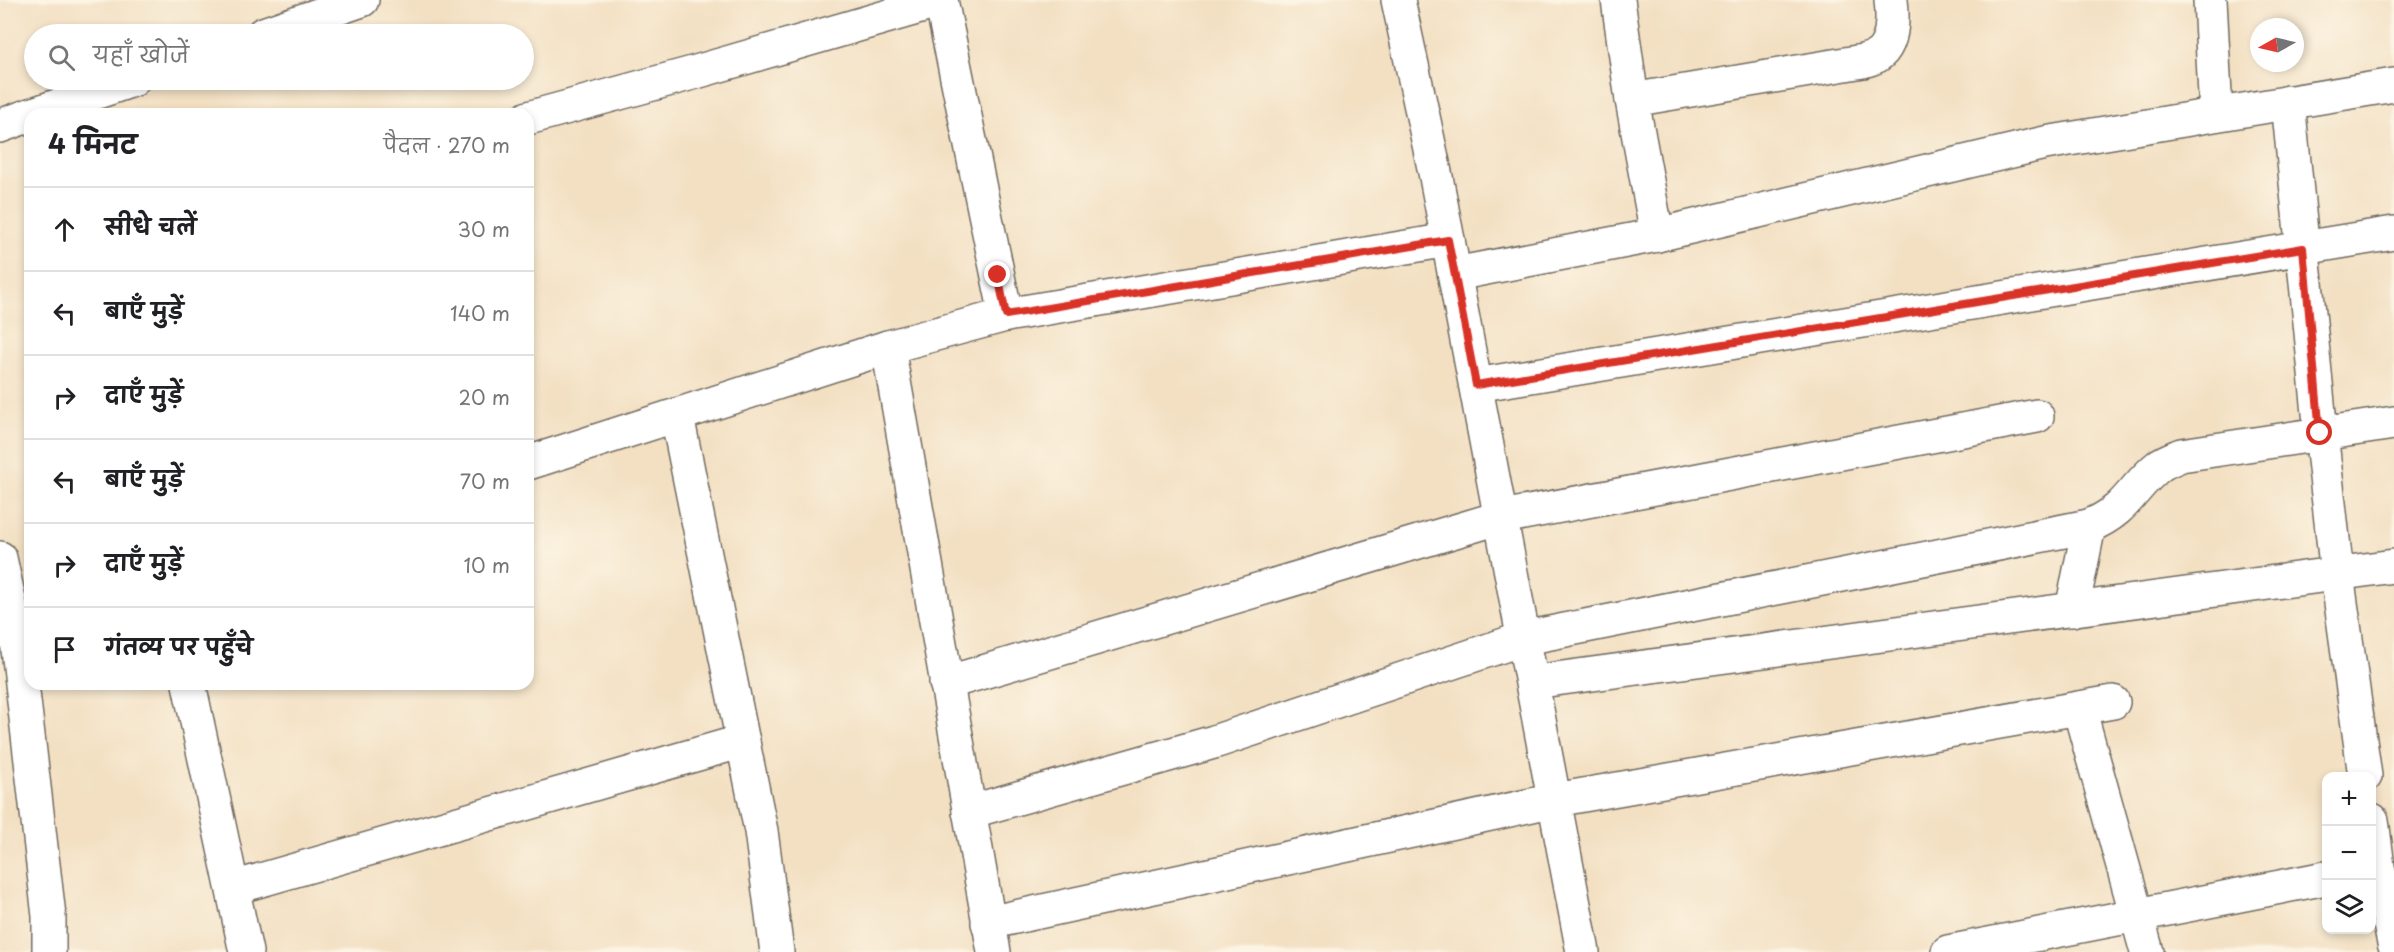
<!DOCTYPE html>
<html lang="hi">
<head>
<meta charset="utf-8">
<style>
  body { margin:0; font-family:"Playpen Sans","Playpen Sans Deva",sans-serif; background:#f6f6f6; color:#202124 }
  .controls { position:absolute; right:18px; bottom:18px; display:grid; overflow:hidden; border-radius:12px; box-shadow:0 3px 9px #0003 }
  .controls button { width:54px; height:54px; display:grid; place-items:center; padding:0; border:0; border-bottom:2px solid #e0e0e0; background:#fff; color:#202124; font:30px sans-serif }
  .compass { position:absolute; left:2250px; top:18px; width:54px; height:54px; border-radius:50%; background:#fff; box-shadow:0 3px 9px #0003; rotate:262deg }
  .stop { position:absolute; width:18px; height:18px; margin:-14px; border:4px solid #d93025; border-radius:50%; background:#fff }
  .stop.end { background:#d93025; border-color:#fff; box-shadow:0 2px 6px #0008 }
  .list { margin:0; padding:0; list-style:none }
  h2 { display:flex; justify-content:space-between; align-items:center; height:78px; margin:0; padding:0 24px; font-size:26px }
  h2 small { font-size:20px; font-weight:400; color:#757577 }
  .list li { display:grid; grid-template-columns:39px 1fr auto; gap:18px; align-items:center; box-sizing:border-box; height:84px; padding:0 24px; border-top:2px solid #e0e0e0 }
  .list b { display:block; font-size:22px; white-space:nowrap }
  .list em { font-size:20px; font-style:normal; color:#757577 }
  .icon { flex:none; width:33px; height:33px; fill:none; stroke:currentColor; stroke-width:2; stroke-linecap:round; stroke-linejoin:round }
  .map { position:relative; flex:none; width:2394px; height:952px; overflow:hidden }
  .search { position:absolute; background:#fff; box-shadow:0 3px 9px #0003; left:24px; top:24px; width:510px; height:66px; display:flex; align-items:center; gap:15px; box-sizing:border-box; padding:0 21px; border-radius:33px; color:#757577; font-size:22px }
  .panel { position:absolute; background:#fff; box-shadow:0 3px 9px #0003; left:24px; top:108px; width:510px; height:582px; border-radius:18px }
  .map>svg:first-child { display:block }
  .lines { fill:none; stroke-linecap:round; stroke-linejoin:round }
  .minor-casing { stroke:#716a60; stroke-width:36 }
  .minor { stroke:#fff; stroke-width:33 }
  .route { stroke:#d93025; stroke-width:8 }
</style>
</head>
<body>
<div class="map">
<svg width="2394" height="952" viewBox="0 0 2394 952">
  <rect width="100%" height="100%" fill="#fcf5e5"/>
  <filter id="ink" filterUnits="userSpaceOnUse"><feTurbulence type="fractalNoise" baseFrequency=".0167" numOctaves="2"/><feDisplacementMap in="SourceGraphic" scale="12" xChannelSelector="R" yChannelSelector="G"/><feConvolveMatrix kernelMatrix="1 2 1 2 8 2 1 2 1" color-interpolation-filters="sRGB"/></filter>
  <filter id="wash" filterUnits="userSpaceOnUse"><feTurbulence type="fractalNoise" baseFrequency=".008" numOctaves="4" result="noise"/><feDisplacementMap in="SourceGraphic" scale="24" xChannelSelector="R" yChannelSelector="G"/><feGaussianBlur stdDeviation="1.35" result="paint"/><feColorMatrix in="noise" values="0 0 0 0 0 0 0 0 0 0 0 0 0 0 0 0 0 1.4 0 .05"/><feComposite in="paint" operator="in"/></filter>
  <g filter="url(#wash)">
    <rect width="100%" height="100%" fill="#f3e0c3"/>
  </g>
  <g filter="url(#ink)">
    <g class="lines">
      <defs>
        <g id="minor">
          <polyline points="1398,0 1436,177 1583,952"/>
          <polyline points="1618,0 1632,100 1657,235"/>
          <polyline points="2210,0 2216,114"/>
          <polyline points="263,34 362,0"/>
          <path d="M 1632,100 L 1863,61 C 1867,60 1873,58 1877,56 C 1894,45 1893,17 1891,0"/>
          <polyline points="2288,102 2321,433 2337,574 2365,776"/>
          <polyline points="33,114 133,80"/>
          <polyline points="528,118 689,74 941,1"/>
          <polyline points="0,126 30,115"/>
          <polyline points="1455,274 1657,235 2045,143 2394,85"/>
          <polyline points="1006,315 1448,240"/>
          <polyline points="888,347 994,952"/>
          <polyline points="1476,385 2394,233"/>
          <polyline points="677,416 761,831 777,952"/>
          <polyline points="528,463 888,347 1006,315 941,0"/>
          <polyline points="0,558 16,632 49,916 49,952"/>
          <polyline points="2072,610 2089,526"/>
          <polyline points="1533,682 2394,566"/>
          <polyline points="946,683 1502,517 2037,416"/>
          <polyline points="189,684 246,952"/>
          <polyline points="2079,708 2147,952"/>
          <path d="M 969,812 L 1214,742 L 1525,638 L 2089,526 C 2128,510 2131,488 2160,465 C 2166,461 2174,458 2181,455 L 2394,423"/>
          <polyline points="2372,820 2378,867 2394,943"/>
          <polyline points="233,888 743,741"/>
          <polyline points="988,923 1555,800 2113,702"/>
          <polyline points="1948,952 2326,878"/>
        </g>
      </defs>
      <!-- minor casing -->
      <use href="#minor" class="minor-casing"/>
      <!-- minor -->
      <use href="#minor" class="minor"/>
    </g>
  </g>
  <g class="lines" filter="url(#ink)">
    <!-- route -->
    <polyline class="route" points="998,275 1006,315 1448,240 1476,385 2303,248 2320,433"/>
  </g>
</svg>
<div class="controls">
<button>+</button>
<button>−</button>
<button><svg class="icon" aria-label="layers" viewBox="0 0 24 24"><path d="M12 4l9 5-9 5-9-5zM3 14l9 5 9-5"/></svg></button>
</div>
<svg class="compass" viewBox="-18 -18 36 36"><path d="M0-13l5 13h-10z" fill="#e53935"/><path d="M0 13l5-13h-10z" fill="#757577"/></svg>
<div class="stop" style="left:2320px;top:433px"></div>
<div class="stop end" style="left:998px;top:275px"></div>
<div class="search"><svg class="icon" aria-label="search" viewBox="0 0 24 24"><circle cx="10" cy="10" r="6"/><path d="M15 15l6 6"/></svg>यहाँ खोजें</div>
<section class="panel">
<h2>4 मिनट<small>पैदल · 270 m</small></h2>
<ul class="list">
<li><svg class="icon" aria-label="ahead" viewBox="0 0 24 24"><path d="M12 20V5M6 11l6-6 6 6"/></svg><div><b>सीधे चलें</b></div><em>30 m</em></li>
<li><svg class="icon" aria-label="left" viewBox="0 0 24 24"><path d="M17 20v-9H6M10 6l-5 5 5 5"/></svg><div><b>बाएँ मुड़ें</b></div><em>140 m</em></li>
<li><svg class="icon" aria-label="right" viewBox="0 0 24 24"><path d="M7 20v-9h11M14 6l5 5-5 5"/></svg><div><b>दाएँ मुड़ें</b></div><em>20 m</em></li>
<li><svg class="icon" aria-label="left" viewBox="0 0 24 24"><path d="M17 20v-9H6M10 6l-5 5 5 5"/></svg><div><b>बाएँ मुड़ें</b></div><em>70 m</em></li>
<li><svg class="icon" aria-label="right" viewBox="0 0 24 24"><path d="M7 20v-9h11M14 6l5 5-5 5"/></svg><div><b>दाएँ मुड़ें</b></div><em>10 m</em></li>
<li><svg class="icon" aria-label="arrive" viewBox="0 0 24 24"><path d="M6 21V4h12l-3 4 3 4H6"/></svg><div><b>गंतव्य पर पहुँचे</b></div></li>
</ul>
</section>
</div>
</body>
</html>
